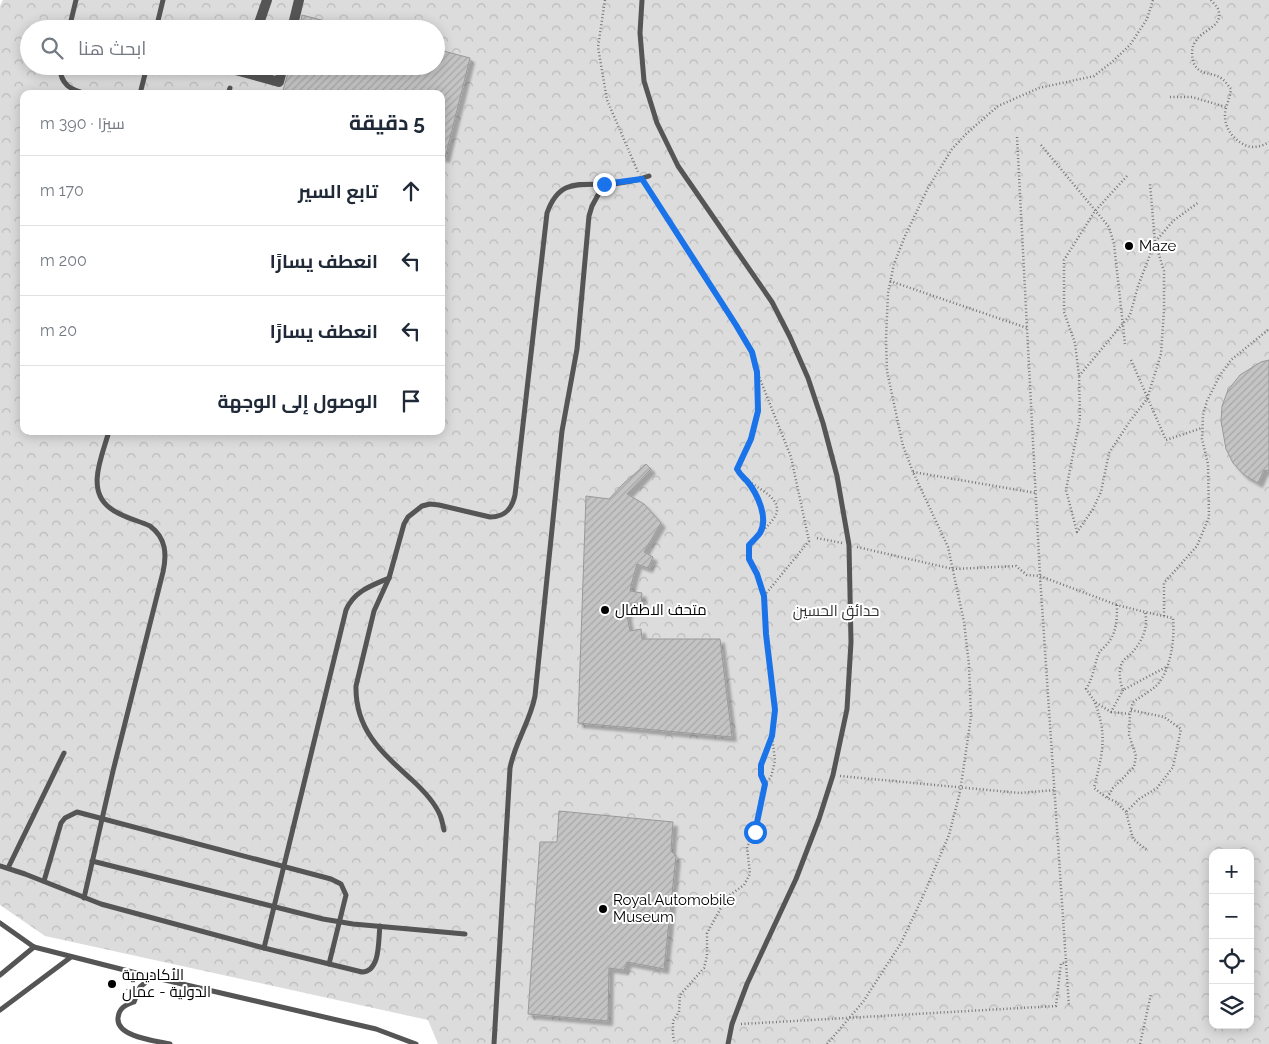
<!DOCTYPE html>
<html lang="ar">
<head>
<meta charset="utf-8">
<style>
  body { margin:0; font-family:Raleway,Cairo,sans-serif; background:#f2f2f3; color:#1f2937; direction:rtl }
  .controls { position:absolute; right:15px; bottom:15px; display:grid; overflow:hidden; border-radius:10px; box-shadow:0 2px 12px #0003 }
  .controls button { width:45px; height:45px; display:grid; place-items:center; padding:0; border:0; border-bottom:1px solid #e0e1e3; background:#fff; color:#1f2937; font:25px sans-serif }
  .stop { position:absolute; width:15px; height:15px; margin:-11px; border:4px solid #1a73e8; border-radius:50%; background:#fff }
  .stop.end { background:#1a73e8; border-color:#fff; box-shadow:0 1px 5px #0008 }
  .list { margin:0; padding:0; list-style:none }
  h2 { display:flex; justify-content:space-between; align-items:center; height:65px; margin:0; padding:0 20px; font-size:21px }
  h2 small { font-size:16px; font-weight:400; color:#747a83 }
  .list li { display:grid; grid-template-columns:32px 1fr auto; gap:15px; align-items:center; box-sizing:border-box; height:70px; padding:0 20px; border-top:1px solid #e0e1e3 }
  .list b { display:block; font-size:19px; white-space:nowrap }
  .list em { font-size:16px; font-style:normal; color:#747a83 }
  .icon { flex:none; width:28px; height:28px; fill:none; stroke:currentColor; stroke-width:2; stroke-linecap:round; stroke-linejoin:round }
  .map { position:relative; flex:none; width:1269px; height:1044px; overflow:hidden; direction:ltr }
  .search { position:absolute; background:#fff; box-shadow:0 2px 12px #0003; left:20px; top:20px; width:425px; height:55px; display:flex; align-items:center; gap:12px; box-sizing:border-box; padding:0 18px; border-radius:28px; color:#747a83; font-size:19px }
  .panel { position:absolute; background:#fff; box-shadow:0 2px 12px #0003; left:20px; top:90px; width:425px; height:345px; border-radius:10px; direction:rtl }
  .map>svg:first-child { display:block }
  .park { fill:url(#park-crowns); fill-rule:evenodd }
  .building { fill:url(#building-hatch); stroke:#999; filter:url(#shadow) }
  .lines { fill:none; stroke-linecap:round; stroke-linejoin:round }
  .path { stroke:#777; stroke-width:2.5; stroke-dasharray:1 2.5; stroke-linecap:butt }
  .lane { stroke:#555; stroke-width:5 }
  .street { stroke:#555; stroke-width:10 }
  .route { stroke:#1a73e8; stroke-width:6 }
  .poi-dot { fill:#000; stroke:#fff; stroke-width:2 }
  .labels { text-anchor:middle; stroke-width:4; stroke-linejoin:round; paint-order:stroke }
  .poi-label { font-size:15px; fill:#000; stroke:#fff; text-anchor:start }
  .park-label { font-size:15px; fill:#333; stroke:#fff }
</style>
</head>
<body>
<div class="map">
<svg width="1269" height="1044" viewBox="0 0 1269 1044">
  <defs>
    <pattern id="park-crowns" width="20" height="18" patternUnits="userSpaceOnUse" patternTransform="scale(1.25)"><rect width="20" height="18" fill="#dcdcdc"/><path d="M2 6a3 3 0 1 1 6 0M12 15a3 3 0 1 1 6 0" fill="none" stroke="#bbb"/></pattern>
    <pattern id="building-hatch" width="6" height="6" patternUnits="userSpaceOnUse" patternTransform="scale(1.25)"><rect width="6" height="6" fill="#c4c4c4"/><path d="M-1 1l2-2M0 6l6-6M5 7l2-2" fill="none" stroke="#a7a7a7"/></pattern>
    <filter id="shadow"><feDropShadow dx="4.5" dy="4.5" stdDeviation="1" flood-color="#0004"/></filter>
  </defs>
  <rect width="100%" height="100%" fill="#fff"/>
  <!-- park -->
  <path class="park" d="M 3,0 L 1269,0 L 1269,1044 L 438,1044 L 428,1020 L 45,936 L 0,905 L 0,6 ZM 29,29 L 436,29 L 436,66 L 29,66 ZM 24,94 L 441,94 L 441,431 L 24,431 ZM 1213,853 L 1250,853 L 1250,1025 L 1213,1025 Z"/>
  <!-- building -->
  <g class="building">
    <polygon points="302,15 341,25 341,29 299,29"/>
    <polygon points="436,49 470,58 445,158 441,157 441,94 282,94 290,66 436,66"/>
    <polygon points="1269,360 1269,471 1264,470 1258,483 1244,475 1233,463 1226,449 1221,421 1222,406 1228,390 1240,375 1261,362"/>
    <polygon points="646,464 651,469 627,494 644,504 661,523 644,552 653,557 648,568 637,564 633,578 630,591 642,593 641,603 629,603 627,616 630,631 641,629 642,639 720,639 732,737 578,723 586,496 609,499 624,483"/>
    <polygon points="559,811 673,822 671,851 676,856 664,969 627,962 624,970 609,968 608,1021 528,1014 540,842 557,842"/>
  </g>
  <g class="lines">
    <!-- path -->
    <g class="path">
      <polyline points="605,0 598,47 607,100 638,172"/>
      <path d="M 1211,0 C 1213,3 1217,6 1218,9 C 1226,30 1193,29 1192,52 C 1192,56 1193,64 1196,67 C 1201,74 1210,73 1217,76 C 1223,78 1227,84 1231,89 C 1230,97 1228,101 1226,108 C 1222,123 1230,137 1243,144 C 1251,149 1261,147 1269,142"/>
      <polyline points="1170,97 1192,97 1226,107"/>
      <polyline points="1017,137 1040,576 1069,1007"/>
      <polyline points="1041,145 1109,227 1114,244 1125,344"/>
      <polyline points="1127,176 1095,211 1064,260 1064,312 1075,343 1079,376 1080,418 1066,490 1077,532 1093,509 1101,492 1109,453 1130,421 1147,399 1161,354 1164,310 1164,271 1155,242 1150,184"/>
      <path d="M 646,186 L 736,325 L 752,352 L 757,372 L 758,411 L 751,439 L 737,469 C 744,486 789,495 774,518 C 767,528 757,536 749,545 L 749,559 L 757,575 L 764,596 L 766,634 L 775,711 L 772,736 L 775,761 L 771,777 L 765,784 L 760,800 L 755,831 L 747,847 L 750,874 L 744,885 L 727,897 L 707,933 L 707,956 L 704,968 L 680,995 L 679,1012 L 673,1021 L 673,1036 L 675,1044"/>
      <polyline points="890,281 1027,328"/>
      <polyline points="1131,360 1166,440 1202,428"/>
      <polyline points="758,374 791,457 809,541 764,596"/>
      <polyline points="1079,376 1130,315 1138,286 1155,242 1173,221 1199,202"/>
      <polyline points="913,472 1036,493"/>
      <path d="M 749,484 C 759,499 763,512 761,530"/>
      <polyline points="817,538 842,543"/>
      <polyline points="857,547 953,569 1016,566 1027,575 1040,576 1117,605"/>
      <polyline points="1164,616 1164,583 1197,546 1209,517 1208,464 1202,439 1203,415 1207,401 1220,375 1231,360 1269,329"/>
      <path d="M 1123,690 L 1111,712 L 1095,702 L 1086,689 C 1093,678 1094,667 1098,655 C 1100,650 1105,647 1108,643 C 1117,632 1117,618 1117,605 L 1145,612"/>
      <path d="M 1095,703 C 1108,736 1102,755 1094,788 L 1107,798"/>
      <polyline points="1131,710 1164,717 1181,729 1173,767 1157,788 1139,799 1126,812 1133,839 1148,851"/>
      <path d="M 1111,712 L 1130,714 L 1133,702 C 1140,697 1149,692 1156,686 C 1171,671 1175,638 1173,618 L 1145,612 C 1149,629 1141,643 1130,655 C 1127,657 1123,660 1122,663 C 1118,671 1120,682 1123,690 L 1168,666"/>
      <polyline points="840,776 1020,793 1055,790"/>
      <path d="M 765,784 C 757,766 764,755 771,738"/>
      <polyline points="1126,812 1116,802 1107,798 1113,788 1134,767 1136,756 1129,735 1130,714"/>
      <polyline points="741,1024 1056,1006 1061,963 1066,963"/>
      <polyline points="827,1044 863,1002 901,943 924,894 949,835 960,792 971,717 969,665 964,622 948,547 913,472 903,446 887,371 886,339 888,293 894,264 905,236 928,188 952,149 967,133 998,106 1039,88 1094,76 1112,62 1130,45 1147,19 1153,0"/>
      <polyline points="1140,1044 1151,994"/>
    </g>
    <!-- lane -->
    <g class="lane">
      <polyline points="642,0 640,33 644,81 657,123 678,166 772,302 790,337 808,378 823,423 837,476 849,545 851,642 847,709 833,775 819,819 796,879 747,984 732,1024 728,1044"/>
      <polyline points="69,29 76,0"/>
      <polyline points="156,29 163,0"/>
      <path d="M 60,66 C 60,85 71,90 87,94"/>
      <polyline points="140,94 147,66"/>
      <polyline points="228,94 230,88"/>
      <path d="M 444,830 C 443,825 442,820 440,815 C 434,801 422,789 411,779 C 381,752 355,729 356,686 L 374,611 L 389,578 L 404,524 L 408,517 L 422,506 L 430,504 L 439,505 L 490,517 C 505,517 512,509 515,495 L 547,213 C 559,179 578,185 607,184 C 621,184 635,181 649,176"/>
      <polyline points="92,861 323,919 353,924 465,934"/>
      <path d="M 0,866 L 25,874 L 101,904 L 264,948 L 362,972 C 381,971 378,940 380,926"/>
      <polyline points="8,868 64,753"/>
      <polyline points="44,881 61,823 65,818 77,812 331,879 341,884 346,895 329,964"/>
      <path d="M 84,898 L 113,771 L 163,572 C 167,554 166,538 150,526 C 137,520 121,517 110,508 C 85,490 103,454 109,431"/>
      <polyline points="0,923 34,947 152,977 376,1029 416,1044"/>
      <path d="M 264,948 L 346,610 C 354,591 371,586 389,578"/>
      <polyline points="0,975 34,947"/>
      <path d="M 152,977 L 140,987 L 134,1002 C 125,1005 119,1008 118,1018 C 116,1037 157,1041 170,1044"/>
      <polyline points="0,1010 71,957"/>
      <path d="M 494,1044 L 510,768 C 515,742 530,722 535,696 L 562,431 L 577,349 L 589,216 L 592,206 L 604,184"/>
    </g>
    <!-- street -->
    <g class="street">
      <polyline points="257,29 267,0"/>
      <polyline points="292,29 299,0"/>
      <polyline points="221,66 279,82 283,66"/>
    </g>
  </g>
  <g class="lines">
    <!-- route -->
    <path class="route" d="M 604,184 L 642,179 L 736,325 L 752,352 L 757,372 L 758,411 L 751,439 L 737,469 C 740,475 743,477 747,481 C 757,493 769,518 760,533 C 757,537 753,541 749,545 L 749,559 L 757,574 L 764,596 L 766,634 L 775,710 L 772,736 L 761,765 L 761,775 L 765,784 L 755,832"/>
  </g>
  <!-- markers -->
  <g class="poi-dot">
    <circle cx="1129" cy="246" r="5"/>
    <circle cx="605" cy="610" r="5"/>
    <circle cx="603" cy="909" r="5"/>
    <circle cx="112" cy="984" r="5"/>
  </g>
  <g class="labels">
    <!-- poi labels -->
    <g class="poi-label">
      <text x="1139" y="251">Maze</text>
      <text x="615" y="615">متحف الاطفال</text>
      <text x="613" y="905">Royal Automobile<tspan x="613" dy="17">Museum</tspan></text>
      <text x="122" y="980">الأكاديمية<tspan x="122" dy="17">الدولية - عمان</tspan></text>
    </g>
    <!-- park labels -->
    <g class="park-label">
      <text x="836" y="616">حدائق الحسين</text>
    </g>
  </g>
</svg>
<div class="controls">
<button>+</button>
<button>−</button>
<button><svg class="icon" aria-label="locate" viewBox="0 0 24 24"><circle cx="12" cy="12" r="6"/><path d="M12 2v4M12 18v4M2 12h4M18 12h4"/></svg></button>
<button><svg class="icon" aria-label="layers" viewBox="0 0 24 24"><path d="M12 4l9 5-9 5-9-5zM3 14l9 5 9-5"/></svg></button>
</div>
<div class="stop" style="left:755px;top:832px"></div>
<div class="stop end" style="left:604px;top:184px"></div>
<div class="search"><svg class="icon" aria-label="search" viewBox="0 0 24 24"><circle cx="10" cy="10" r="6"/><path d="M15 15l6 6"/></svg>ابحث هنا</div>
<section class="panel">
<h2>5 دقيقة<small>سيرًا · 390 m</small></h2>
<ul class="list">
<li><svg class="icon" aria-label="ahead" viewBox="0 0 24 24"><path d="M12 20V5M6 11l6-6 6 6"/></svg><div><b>تابع السير</b></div><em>170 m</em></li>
<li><svg class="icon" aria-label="left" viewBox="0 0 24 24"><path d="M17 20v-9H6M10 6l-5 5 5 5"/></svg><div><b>انعطف يسارًا</b></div><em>200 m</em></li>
<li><svg class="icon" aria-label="left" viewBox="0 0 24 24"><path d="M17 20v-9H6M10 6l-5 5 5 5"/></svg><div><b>انعطف يسارًا</b></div><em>20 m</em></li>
<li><svg class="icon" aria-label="arrive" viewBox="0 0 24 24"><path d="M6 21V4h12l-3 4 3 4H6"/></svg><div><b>الوصول إلى الوجهة</b></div></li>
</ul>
</section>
</div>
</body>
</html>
